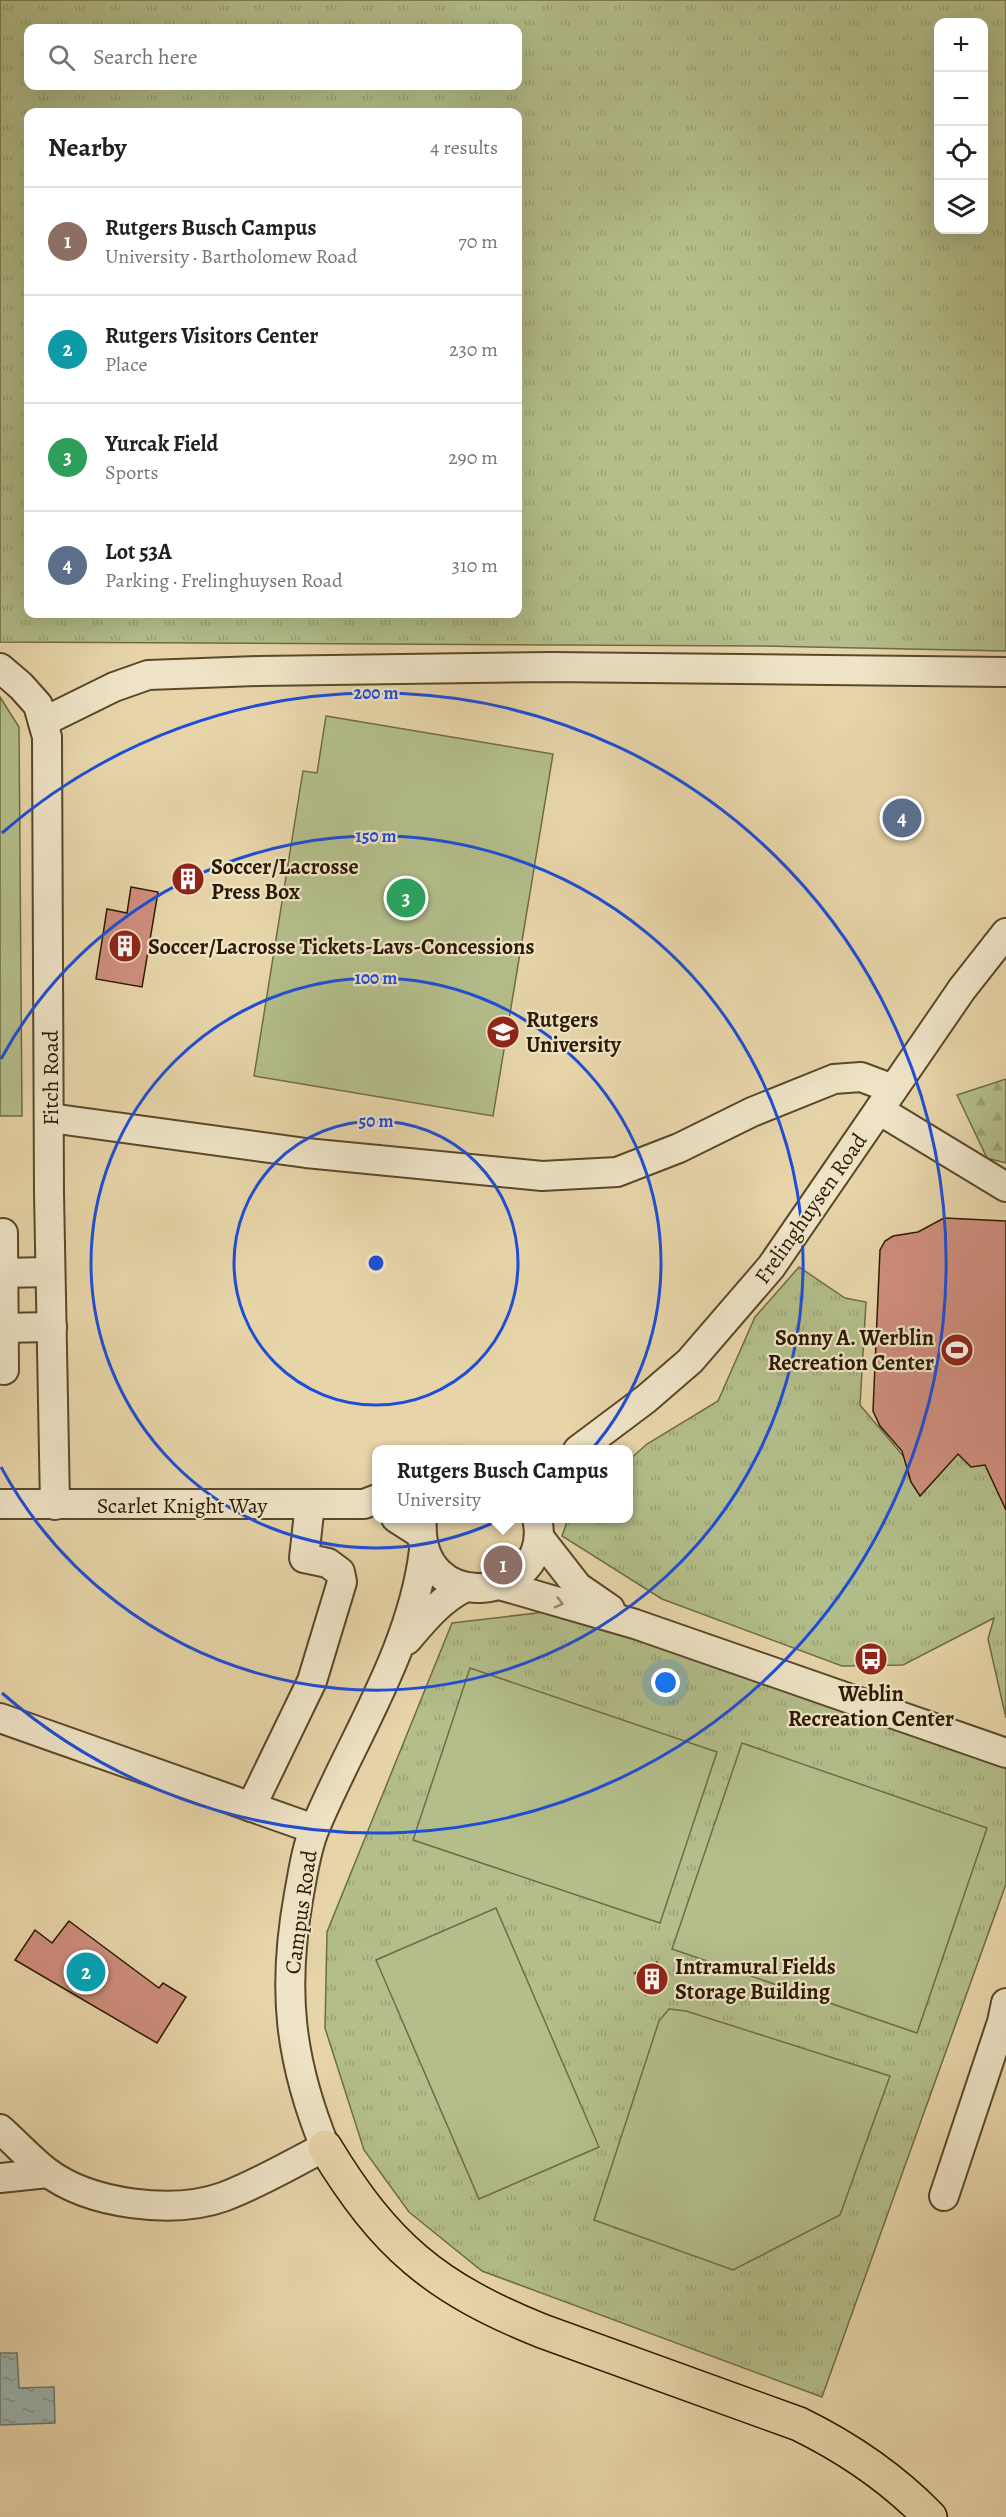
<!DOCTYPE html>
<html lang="en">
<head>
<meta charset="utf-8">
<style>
  body { margin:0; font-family:Alegreya,serif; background:#f2f2f2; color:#202124 }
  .controls { position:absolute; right:18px; top:18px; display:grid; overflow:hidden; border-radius:12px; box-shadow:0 6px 24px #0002 }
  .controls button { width:54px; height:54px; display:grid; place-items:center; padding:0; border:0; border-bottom:2px solid #e0e0e0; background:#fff; color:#202124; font:30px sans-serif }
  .you { position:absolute; left:666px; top:1683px; width:21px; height:21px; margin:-15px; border:4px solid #fff; border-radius:50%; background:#1a73e8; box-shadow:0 0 0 9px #1a73e833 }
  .badge { display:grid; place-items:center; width:39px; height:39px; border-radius:50%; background:#b45309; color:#fff; font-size:20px; font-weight:700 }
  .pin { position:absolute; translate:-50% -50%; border:3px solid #fff; box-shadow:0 2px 6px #0006 }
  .popup { position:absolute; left:372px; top:1445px; width:261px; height:78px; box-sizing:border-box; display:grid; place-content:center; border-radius:12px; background:#fff; filter:drop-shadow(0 2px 4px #0005); font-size:20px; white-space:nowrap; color:#757577 }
  .popup b { font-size:22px; color:#202124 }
  .popup::after { content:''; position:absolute; left:50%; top:100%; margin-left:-12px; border:12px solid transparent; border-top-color:#fff }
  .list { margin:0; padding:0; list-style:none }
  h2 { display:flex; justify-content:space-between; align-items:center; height:78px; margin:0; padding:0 24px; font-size:26px }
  h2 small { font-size:20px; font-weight:400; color:#757577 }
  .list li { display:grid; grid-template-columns:39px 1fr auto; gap:18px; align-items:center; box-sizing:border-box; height:108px; padding:0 24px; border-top:2px solid #e0e0e0 }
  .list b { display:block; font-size:22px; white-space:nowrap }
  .list p { margin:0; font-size:20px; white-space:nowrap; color:#757577 }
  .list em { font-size:20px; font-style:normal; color:#757577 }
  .icon { flex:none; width:33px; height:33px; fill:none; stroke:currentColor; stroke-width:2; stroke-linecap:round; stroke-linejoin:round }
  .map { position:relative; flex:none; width:1006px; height:2517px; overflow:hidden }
  .search { position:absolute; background:#fff; box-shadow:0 6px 24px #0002; left:24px; top:24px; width:498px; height:66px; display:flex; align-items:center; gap:15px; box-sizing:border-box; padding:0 21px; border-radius:12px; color:#757577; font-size:22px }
  .panel { position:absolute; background:#fff; box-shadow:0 6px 24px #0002; left:24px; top:108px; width:498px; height:510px; border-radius:12px }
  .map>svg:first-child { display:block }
  .grass { fill:url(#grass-tufts); stroke:#6e6c45; stroke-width:1.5; fill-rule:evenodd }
  .forest { fill:url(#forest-firs); stroke:#6e6c45; stroke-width:1.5 }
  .pitch { fill:#b3be8a; stroke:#6e6c45; stroke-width:1.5 }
  .water { fill:url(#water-ripples); stroke:#6d776b; stroke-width:1.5 }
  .building { fill:#cf8e7e; stroke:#2a1900; stroke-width:1.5 }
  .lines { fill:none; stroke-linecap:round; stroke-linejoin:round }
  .minor-casing { stroke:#59482a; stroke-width:32 }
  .highway-casing { stroke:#2a1900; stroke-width:36 }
  .minor { stroke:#efe4c7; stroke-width:28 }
  .highway { stroke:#e7d5a9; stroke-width:33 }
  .oneway { stroke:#96896d }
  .ring { fill:none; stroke:#1d4ed8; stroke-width:3 }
  .labels { text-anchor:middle; stroke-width:4.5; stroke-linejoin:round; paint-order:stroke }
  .poi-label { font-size:22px; font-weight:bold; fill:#2a1900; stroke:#efe4c7; text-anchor:start }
  .street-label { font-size:22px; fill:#2a1900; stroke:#efe4c7 }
  .centre { fill:#1d4ed8; stroke:#efe4c7; stroke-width:3 }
  .ring-label { font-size:18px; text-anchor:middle; font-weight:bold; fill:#1d4ed8; stroke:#efe4c7; stroke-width:4.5; stroke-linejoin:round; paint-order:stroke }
</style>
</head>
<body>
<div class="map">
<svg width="1006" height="2517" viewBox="0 0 1006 2517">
  <defs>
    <pattern id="grass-tufts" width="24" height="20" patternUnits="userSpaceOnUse" patternTransform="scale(1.5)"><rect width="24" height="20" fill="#b3be8a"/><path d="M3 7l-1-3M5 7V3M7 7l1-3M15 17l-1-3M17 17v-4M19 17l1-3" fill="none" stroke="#9aa375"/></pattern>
    <pattern id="forest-firs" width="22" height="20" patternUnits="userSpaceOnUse" patternTransform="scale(1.5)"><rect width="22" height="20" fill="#b3be8a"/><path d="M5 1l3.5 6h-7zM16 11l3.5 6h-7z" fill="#9aa375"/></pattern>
    <pattern id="water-ripples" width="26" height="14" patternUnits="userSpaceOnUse" patternTransform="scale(1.5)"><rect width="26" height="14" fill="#9ab6b2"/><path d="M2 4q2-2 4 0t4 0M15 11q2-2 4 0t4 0" fill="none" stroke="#7e938e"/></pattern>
  </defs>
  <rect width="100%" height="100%" fill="#e7d5a9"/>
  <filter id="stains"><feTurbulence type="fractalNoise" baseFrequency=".00333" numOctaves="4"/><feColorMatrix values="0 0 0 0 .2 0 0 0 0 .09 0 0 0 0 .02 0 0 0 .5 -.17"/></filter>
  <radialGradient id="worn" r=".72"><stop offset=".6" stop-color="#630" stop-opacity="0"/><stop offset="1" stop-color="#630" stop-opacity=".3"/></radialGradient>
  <!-- grass -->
  <g class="grass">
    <path d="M 0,0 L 1006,0 L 1006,651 L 761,646 L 0,642 ZM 938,22 L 984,22 L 984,230 L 938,230 ZM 28,28 L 518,28 L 518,86 L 28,86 ZM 28,112 L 518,112 L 518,614 L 28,614 Z"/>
    <polygon points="799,1267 845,1298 866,1302 860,1405 905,1458 909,1477 920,1495 961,1450 1001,1463 1006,1510 1006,1718 988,1639 994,1618 903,1665 842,1666 662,1599 562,1536 568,1519 629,1518 629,1460 647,1444 718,1401 755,1317"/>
    <polygon points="545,1612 1006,1754 1006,1884 822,2397 482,2271 409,2212 364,2150 325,2028 327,1932 452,1623"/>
  </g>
  <!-- forest -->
  <polygon class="forest" points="1006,1079 1006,1163 987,1158 957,1095"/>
  <!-- pitch -->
  <g class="pitch">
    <polygon points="0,697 19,727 22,1116 0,1116"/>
    <polygon points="326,716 553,754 493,1116 254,1076 303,771 317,773"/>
    <polygon points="470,1668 717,1752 660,1923 413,1840"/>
    <polygon points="742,1743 987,1828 917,2033 672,1949"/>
    <polygon points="496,1908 599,2147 479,2199 376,1960"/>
    <polygon points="669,2009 686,2011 890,2076 840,2215 733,2270 594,2220 659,2021"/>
  </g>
  <!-- water -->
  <polygon class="water" points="0,2353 17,2353 19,2388 54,2387 55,2423 0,2425"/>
  <!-- building -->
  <g class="building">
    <polygon points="131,887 158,892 142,987 96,979 107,909 127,913"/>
    <polygon points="944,1218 1006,1221 1006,1510 985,1465 971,1467 958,1454 920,1496 911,1482 902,1451 880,1426 873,1411 880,1250 885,1241 893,1236 918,1232"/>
    <polygon points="69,1921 159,1988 163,1983 186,1997 157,2043 15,1960 35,1930 52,1943"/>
    <polygon points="657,1962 668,1984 646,1995 635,1973"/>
  </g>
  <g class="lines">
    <defs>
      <g id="minor">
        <polyline points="0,668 21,686 38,705 47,737 49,1193 55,1505"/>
        <polyline points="43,722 114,687 148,675 259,671 551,667 1006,672"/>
        <polyline points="879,1110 1006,1187"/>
        <polyline points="50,1118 306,1153 542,1176 617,1172 679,1148 752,1112 834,1079 861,1077 893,1089"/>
        <polyline points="3,1233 4,1370"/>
        <polyline points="0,1273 50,1272"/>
        <polyline points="0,1328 52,1327"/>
        <polyline points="578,1450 646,1399 690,1361 771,1267 962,989 1006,933"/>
        <polyline points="0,1504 364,1504 377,1499"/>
        <polyline points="396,1518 421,1534"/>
        <path d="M 422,1518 C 414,1621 556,1601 537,1518"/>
        <polyline points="539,1537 578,1587 610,1609"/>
        <polyline points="503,1586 635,1624 1006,1753"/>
        <path d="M 407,1640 C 424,1620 440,1600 464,1588"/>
        <polyline points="0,1718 314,1829"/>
        <polyline points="251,1807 312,1681 342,1582 340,1572 328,1563 304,1558 310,1504"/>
        <path d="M 0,2129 C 16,2143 30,2159 47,2172 C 90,2204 172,2215 223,2197 C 258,2184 291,2164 325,2147 C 289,2059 282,1988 299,1894 C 303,1873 306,1849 315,1828 C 353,1737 412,1650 424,1550"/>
        <polyline points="0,2178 48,2173"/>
        <polyline points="944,2196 1002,2022 1006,2003"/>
      </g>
      <path id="highway" d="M 325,2147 C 385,2246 435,2288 542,2331 L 799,2424 C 848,2448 892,2478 930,2517"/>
    </defs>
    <!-- minor casing -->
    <use href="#minor" class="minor-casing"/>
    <!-- highway casing -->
    <use href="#highway" class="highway-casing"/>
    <!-- minor -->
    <use href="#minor" class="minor"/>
    <!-- highway -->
    <use href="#highway" class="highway"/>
  </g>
  <!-- one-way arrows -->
  <defs><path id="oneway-chevron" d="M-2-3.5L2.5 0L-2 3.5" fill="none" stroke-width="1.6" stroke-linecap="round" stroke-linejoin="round" transform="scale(1.5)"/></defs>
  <use class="oneway" href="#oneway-chevron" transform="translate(559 1603) rotate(15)"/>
  <!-- distance rings -->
  <g class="ring">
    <circle cx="376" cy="1263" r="142"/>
    <circle cx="376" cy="1263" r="285"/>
    <path d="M1 1059A427 427 0 1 1 1 1467"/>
    <path d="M2 833A570 570 0 1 1 2 1693"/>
  </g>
  <!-- icons -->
  <defs>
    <symbol id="building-disc" viewBox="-11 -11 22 22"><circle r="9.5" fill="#8f2418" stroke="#efe4c7"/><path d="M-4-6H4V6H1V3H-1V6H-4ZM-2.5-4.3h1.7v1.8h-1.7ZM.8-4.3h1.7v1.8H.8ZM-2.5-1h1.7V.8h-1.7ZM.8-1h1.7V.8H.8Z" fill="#fff"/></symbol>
    <symbol id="university-disc" viewBox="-11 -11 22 22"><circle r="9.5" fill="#8f2418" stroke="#efe4c7"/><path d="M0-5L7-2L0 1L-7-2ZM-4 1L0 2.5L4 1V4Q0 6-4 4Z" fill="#fff"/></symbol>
    <symbol id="stadium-disc" viewBox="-11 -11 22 22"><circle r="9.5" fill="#8f2418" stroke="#efe4c7"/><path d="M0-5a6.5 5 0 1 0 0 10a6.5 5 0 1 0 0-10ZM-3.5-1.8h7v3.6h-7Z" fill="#fff"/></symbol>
    <symbol id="bus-disc" viewBox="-11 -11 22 22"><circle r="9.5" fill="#8f2418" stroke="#efe4c7"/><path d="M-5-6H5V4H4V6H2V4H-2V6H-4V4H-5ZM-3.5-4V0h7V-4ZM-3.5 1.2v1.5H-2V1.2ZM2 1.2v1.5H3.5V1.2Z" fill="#fff"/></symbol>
  </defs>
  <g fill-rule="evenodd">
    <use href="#building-disc" x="169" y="860" width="38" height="38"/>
    <use href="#building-disc" x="106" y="927" width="38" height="38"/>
    <use href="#university-disc" x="484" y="1013" width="38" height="38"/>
    <use href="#stadium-disc" x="938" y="1331" width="38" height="38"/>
    <use href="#bus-disc" x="852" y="1640" width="38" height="38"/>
    <use href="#building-disc" x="633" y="1960" width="38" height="38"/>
  </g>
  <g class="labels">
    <!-- poi labels -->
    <g class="poi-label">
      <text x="211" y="874">Soccer/Lacrosse<tspan x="211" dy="25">Press Box</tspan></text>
      <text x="148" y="954">Soccer/Lacrosse Tickets-Lavs-Concessions</text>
      <text x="526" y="1027">Rutgers<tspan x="526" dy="25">University</tspan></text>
      <text x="934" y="1345" text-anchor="end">Sonny A. Werblin<tspan x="934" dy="25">Recreation Center</tspan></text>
      <text x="871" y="1701" text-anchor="middle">Weblin<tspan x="871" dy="25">Recreation Center</tspan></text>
      <text x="675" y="1974">Intramural Fields<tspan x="675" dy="25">Storage Building</tspan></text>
    </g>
    <!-- street labels -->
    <g class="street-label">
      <text transform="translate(50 1078) rotate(-90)" y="8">Fitch Road</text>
      <text transform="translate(810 1208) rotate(-55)" y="8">Frelinghuysen Road</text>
      <text x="182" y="1513">Scarlet Knight Way</text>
      <text transform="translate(300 1912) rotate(-82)" y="8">Campus Road</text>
    </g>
  </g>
  <circle cx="376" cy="1263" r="9" class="centre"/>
  <g class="ring-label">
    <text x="376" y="699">200 m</text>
    <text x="376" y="842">150 m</text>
    <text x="376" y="984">100 m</text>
    <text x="376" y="1127">50 m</text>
  </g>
  <rect width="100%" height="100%" filter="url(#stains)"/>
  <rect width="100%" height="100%" fill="url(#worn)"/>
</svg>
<div class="controls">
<button>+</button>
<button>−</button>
<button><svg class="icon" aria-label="locate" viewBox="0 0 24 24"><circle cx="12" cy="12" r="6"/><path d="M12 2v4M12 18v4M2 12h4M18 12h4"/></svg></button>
<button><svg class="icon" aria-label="layers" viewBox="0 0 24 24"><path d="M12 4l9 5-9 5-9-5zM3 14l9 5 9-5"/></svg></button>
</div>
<div class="you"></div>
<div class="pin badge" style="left:503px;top:1565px;background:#8d6e63">1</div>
<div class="popup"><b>Rutgers Busch Campus</b>University</div>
<div class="pin badge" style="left:86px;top:1972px;background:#0f9aa8">2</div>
<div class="pin badge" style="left:406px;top:898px;background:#2e9e5b">3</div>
<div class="pin badge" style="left:902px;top:818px;background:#5c6f8a">4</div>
<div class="search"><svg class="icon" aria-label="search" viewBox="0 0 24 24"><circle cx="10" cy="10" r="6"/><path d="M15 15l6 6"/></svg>Search here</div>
<section class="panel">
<h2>Nearby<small>4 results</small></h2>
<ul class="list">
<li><span class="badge" style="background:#8d6e63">1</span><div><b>Rutgers Busch Campus</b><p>University · Bartholomew Road</p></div><em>70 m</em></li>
<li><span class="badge" style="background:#0f9aa8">2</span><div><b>Rutgers Visitors Center</b><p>Place</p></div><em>230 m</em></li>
<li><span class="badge" style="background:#2e9e5b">3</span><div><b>Yurcak Field</b><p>Sports</p></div><em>290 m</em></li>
<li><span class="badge" style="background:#5c6f8a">4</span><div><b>Lot 53A</b><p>Parking · Frelinghuysen Road</p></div><em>310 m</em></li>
</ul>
</section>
</div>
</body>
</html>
